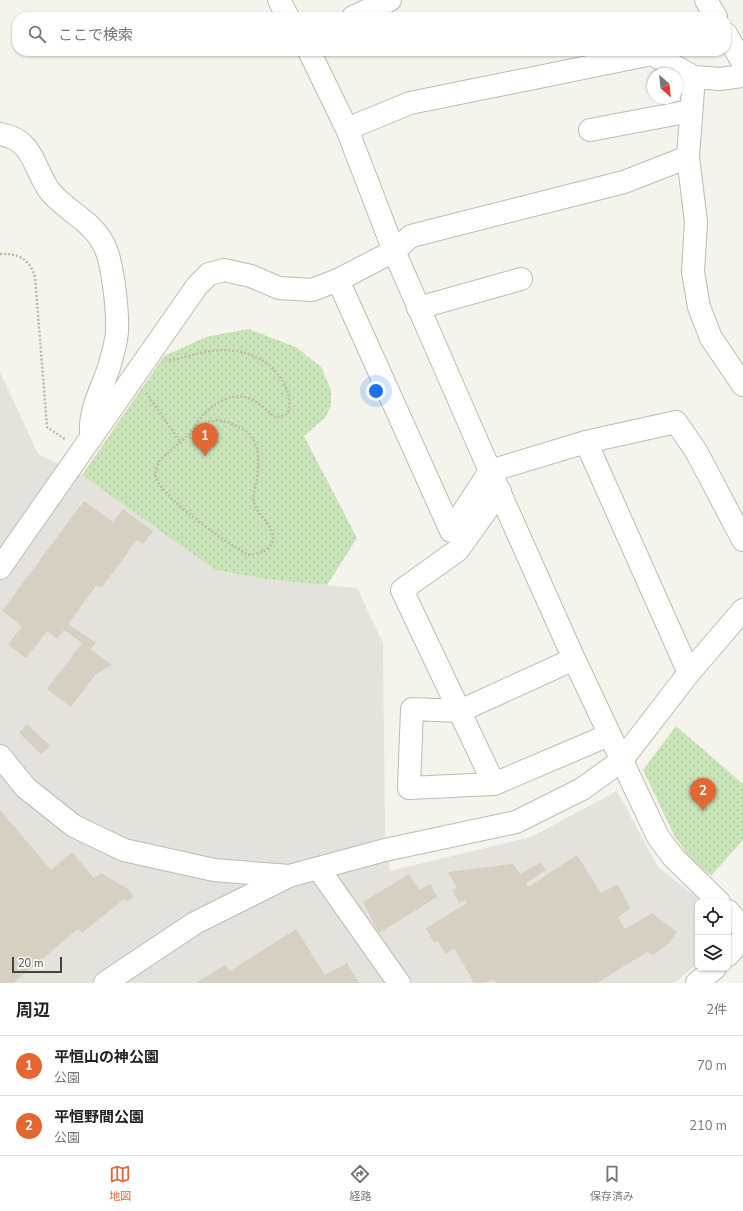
<!DOCTYPE html>
<html lang="ja">
<head>
<meta charset="utf-8">
<style>
  body { margin:0; font-family:"Nunito Sans","Noto Sans JP",sans-serif; background:#f6f6f6; color:#222 }
  .controls { position:absolute; right:12px; bottom:12px; display:grid; overflow:hidden; border-radius:8px; box-shadow:0 1px 3px #0004 }
  .controls button { width:36px; height:36px; display:grid; place-items:center; padding:0; border:0; border-bottom:1px solid #e0e0e0; background:#fff; color:#222; font:20px sans-serif }
  .compass { position:absolute; left:647px; top:68px; width:36px; height:36px; border-radius:50%; background:#fff; box-shadow:0 1px 3px #0004; rotate:153deg }
  .scale { position:absolute; left:12px; bottom:10px; width:50px; box-sizing:border-box; padding-left:4px; border:2px solid #48443a; border-top:0; font-size:11px; line-height:14px; white-space:nowrap; color:#48443a; -webkit-text-stroke:3px #fff; paint-order:stroke }
  .you { position:absolute; left:376px; top:391px; width:14px; height:14px; margin:-10px; border:3px solid #fff; border-radius:50%; background:#1a73e8; box-shadow:0 0 0 6px #1a73e833 }
  .badge { display:grid; place-items:center; width:26px; height:26px; border-radius:50%; background:#e36633; color:#fff; font-size:13px; font-weight:700 }
  .pin { position:absolute; translate:-50% -33px; filter:drop-shadow(0 1px 2px #0008) }
  .pin::after { content:''; position:absolute; top:21px; width:14px; height:12px; background:inherit; clip-path:polygon(0 0,100% 0,50% 100%) }
  .list { margin:0; padding:0; list-style:none }
  h2 { display:flex; justify-content:space-between; align-items:center; height:52px; margin:0; padding:0 16px; font-size:17px }
  h2 small { font-size:13px; font-weight:400; color:#767676 }
  .list li { display:grid; grid-template-columns:26px 1fr auto; gap:12px; align-items:center; box-sizing:border-box; height:60px; padding:0 16px; border-top:1px solid #e0e0e0 }
  .list b { display:block; font-size:15px; white-space:nowrap }
  .list p { margin:0; font-size:13px; white-space:nowrap; color:#767676 }
  .list em { font-size:13px; font-style:normal; color:#767676 }
  .icon { flex:none; width:22px; height:22px; fill:none; stroke:currentColor; stroke-width:2; stroke-linecap:round; stroke-linejoin:round }
  .map { position:relative; flex:none; width:743px; height:983px; overflow:hidden }
  .search { position:absolute; background:#fff; box-shadow:0 1px 3px #0004; left:12px; right:12px; top:12px; height:44px; display:flex; align-items:center; gap:10px; box-sizing:border-box; padding:0 14px; border-radius:16px; color:#767676; font-size:15px }
  .sheet { height:172px; background:#fff }
  nav { display:flex; justify-content:space-around; align-items:center; box-sizing:border-box; height:56px; border-top:1px solid #e0e0e0; background:#fff; font-size:11px; color:#767676 }
  nav a { display:grid; justify-items:center; gap:2px }
  nav .on { color:#e36633 }
  .map>svg:first-child { display:block }
  .industrial { fill:#e4e2dd }
  .park { fill:url(#park-dots) }
  .building { fill:#d5d0c2 }
  .lines { fill:none; stroke-linecap:round; stroke-linejoin:round }
  .minor-casing { stroke:#bfbbaf; stroke-width:24 }
  .path { stroke:#bfb9a2; stroke-width:2.5; stroke-dasharray:2 2; stroke-linecap:butt }
  .minor { stroke:#fff; stroke-width:22 }
</style>
</head>
<body>
<div class="map">
<svg width="743" height="983" viewBox="0 0 743 983">
  <defs>
    <pattern id="park-dots" width="8" height="8" patternUnits="userSpaceOnUse"><rect width="8" height="8" fill="#cae4b9"/><path d="M2 2h.1M6 6h.1" fill="none" stroke="#afc5a0" stroke-width="1.8" stroke-linecap="round"/></pattern>
  </defs>
  <rect width="100%" height="100%" fill="#f4f3ec"/>
  <!-- industrial -->
  <polygon class="industrial" points="0,372 38,454 82,475 215,570 271,580 357,588 383,643 385,834 390,871 531,837 617,791 658,867 703,902 698,902 698,963 674,983 0,983"/>
  <!-- park -->
  <g class="park">
    <polygon points="248,329 296,347 321,367 331,390 331,406 325,418 304,436 357,538 327,585 271,580 215,570 82,475 164,356 206,337"/>
    <polygon points="676,726 743,784 743,840 711,876 690,858 675,837 643,770"/>
  </g>
  <!-- building -->
  <g class="building">
    <polygon points="84,501 113,522 123,509 153,531 143,544 137,540 102,587 96,586 68,624 96,643 90,649 112,665 96,674 71,707 47,689 82,643 64,630 57,639 47,631 26,658 8,645 22,626 2,611"/>
    <polygon points="27,724 50,746 41,754 19,733"/>
    <polygon points="0,810 51,870 72,852 94,878 101,873 128,889 134,896 127,902 124,899 82,933 78,929 13,983 0,983"/>
    <polygon points="577,855 601,893 618,884 630,908 618,917 625,929 652,913 677,932 668,944 653,955 647,952 597,983 496,983 493,979 485,983 474,983 454,948 445,954 438,941 434,943 426,928 467,903 465,900 459,903 452,890 457,888 448,872 513,864 520,874 541,862 546,870 526,883 528,887"/>
    <polygon points="409,874 419,890 430,884 437,897 379,933 363,902"/>
    <polygon points="296,929 325,975 347,963 359,983 196,983 225,965 230,971"/>
  </g>
  <g class="lines">
    <defs>
      <g id="minor">
        <polyline points="279,0 288,17"/>
        <polyline points="706,0 716,17"/>
        <polyline points="353,17 390,0"/>
        <polyline points="726,34 743,63"/>
        <polyline points="309,51 347,129 394,251 490,471 574,659 658,837 674,858 719,902"/>
        <polyline points="743,76 720,79 694,77 688,157 696,222 693,272 699,307 711,338 743,385"/>
        <polyline points="347,129 410,103 652,54 694,77"/>
        <polyline points="590,130 691,111"/>
        <path d="M 0,134 C 33,139 33,167 49,190 C 64,210 91,220 103,243 C 113,260 118,312 117,332 C 116,343 112,357 109,367 C 102,389 90,408 91,431"/>
        <polyline points="338,280 451,531 490,471 586,442 676,422 696,451 743,540"/>
        <polyline points="418,308 521,279"/>
        <polyline points="586,442 689,673"/>
        <polyline points="0,568 197,286 209,274 224,270 251,276 279,288 312,290 338,280 394,251 411,236 624,182 688,157"/>
        <polyline points="574,659 460,711 412,709 409,788 494,784 609,735"/>
        <polyline points="0,756 26,788 74,826 124,850 214,870 289,876"/>
        <polyline points="494,784 402,590 458,550 500,491"/>
        <polyline points="318,868 399,983"/>
        <polyline points="728,911 743,929"/>
        <polyline points="728,955 743,938"/>
        <polyline points="105,983 195,923 289,876 385,850 516,822 582,789 621,761 689,673 743,610"/>
        <polyline points="697,983 715,968"/>
      </g>
    </defs>
    <!-- minor casing -->
    <use href="#minor" class="minor-casing"/>
    <!-- path -->
    <g class="path">
      <path d="M 0,254 C 18,253 30,259 35,277 L 47,427 L 66,440"/>
      <path d="M 169,360 C 182,359 193,354 205,352 C 235,346 267,354 283,382 C 289,392 292,403 287,414 L 276,418 C 267,411 259,402 248,398 C 228,390 199,412 193,431 L 160,460 C 157,465 154,472 156,478 C 165,501 226,542 248,555 C 257,554 271,551 273,540 C 275,526 257,515 254,503 C 252,495 256,486 257,478 C 260,453 259,433 232,424 C 216,417 207,420 193,431"/>
      <polyline points="146,393 181,443"/>
    </g>
    <!-- minor -->
    <use href="#minor" class="minor"/>
  </g>
</svg>
<div class="controls">
<button><svg class="icon" aria-label="locate" viewBox="0 0 24 24"><circle cx="12" cy="12" r="6"/><path d="M12 2v4M12 18v4M2 12h4M18 12h4"/></svg></button>
<button><svg class="icon" aria-label="layers" viewBox="0 0 24 24"><path d="M12 4l9 5-9 5-9-5zM3 14l9 5 9-5"/></svg></button>
</div>
<svg class="compass" viewBox="-18 -18 36 36"><path d="M0-13l5 13h-10z" fill="#e53935"/><path d="M0 13l5-13h-10z" fill="#767676"/></svg>
<div class="scale">20 m</div>
<div class="you"></div>
<div class="pin badge" style="left:205px;top:456px">1</div>
<div class="pin badge" style="left:703px;top:811px">2</div>
<div class="search"><svg class="icon" aria-label="search" viewBox="0 0 24 24"><circle cx="10" cy="10" r="6"/><path d="M15 15l6 6"/></svg>ここで検索</div>
</div>
<section class="sheet">
<h2>周辺<small>2件</small></h2>
<ul class="list">
<li><span class="badge">1</span><div><b>平恒山の神公園</b><p>公園</p></div><em>70 m</em></li>
<li><span class="badge">2</span><div><b>平恒野間公園</b><p>公園</p></div><em>210 m</em></li>
</ul>
</section>
<nav>
<a class="on"><svg class="icon" aria-label="map" viewBox="0 0 24 24"><path d="M3 6l6-2 6 2 6-2v14l-6 2-6-2-6 2zM9 4v14M15 6v14"/></svg>地図</a>
<a><svg class="icon" aria-label="directions" viewBox="0 0 24 24"><path d="M12 3l9 9-9 9-9-9zM9 14v-3h6M13 9l2 2-2 2"/></svg>経路</a>
<a><svg class="icon" aria-label="saved" viewBox="0 0 24 24"><path d="M7 4h10v16l-5-4-5 4z"/></svg>保存済み</a>
</nav>
</body>
</html>
